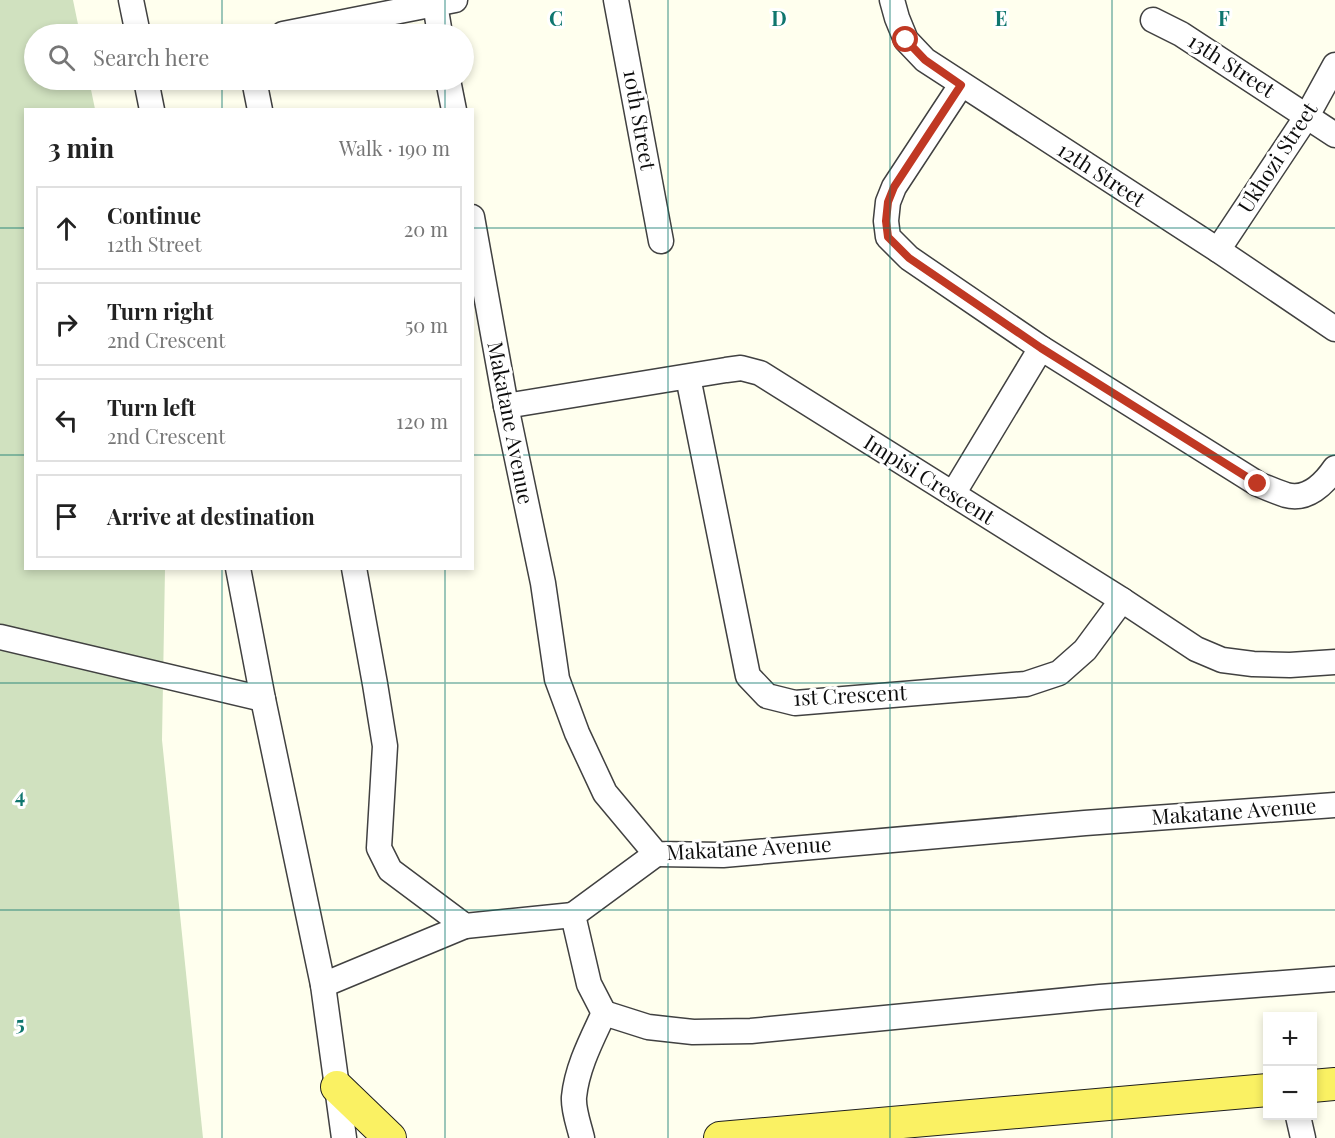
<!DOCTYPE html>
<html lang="en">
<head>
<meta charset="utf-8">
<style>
  body { margin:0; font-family:"Playfair Display",serif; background:#f2f2f2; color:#222 }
  .controls { position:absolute; right:18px; bottom:18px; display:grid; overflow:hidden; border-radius:0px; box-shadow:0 3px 9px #0003 }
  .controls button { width:54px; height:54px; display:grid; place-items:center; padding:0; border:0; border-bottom:2px solid #e0e0e0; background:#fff; color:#222; font:30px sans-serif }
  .stop { position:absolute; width:18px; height:18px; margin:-14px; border:4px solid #c03823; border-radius:50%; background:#fff }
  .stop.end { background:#c03823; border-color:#fff; box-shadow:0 2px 6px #0008 }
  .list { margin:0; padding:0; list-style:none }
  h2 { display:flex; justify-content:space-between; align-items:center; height:78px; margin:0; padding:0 24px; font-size:26px }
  h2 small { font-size:20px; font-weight:400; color:#767676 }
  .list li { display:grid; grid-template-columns:39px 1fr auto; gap:18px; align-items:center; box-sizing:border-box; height:84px; margin:0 12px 12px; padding:0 12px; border:2px solid #e0e0e0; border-radius:0px }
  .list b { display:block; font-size:22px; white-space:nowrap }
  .list p { margin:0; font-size:20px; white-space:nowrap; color:#767676 }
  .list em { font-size:20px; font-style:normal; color:#767676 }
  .icon { flex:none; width:33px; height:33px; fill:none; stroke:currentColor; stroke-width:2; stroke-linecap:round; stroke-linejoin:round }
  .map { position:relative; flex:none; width:1335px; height:1138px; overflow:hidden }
  .search { position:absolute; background:#fff; box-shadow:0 3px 9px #0003; left:24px; top:24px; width:450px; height:66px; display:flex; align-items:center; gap:15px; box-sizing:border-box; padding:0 21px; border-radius:33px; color:#767676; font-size:22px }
  .panel { position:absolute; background:#fff; box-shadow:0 3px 9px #0003; left:24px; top:108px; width:450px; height:462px; border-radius:0px }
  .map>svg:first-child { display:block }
  .cemetery { fill:#d0e1bf }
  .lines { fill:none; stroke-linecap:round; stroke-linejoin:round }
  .minor-casing { stroke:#414141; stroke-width:27 }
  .major-casing { stroke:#1f1f1f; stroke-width:34 }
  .minor { stroke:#fff; stroke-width:24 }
  .major { stroke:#faf163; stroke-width:32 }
  .route { stroke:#c03823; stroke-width:8 }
  .grid { fill:none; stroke:#0f766e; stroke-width:1.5; stroke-opacity:0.55 }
  .labels { text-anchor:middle; stroke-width:6; stroke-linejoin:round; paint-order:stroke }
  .street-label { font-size:21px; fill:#0e0e0e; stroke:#fff }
  .grid-label { font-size:20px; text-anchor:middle; font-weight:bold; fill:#0f766e; stroke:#fff; stroke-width:6; stroke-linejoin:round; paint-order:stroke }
</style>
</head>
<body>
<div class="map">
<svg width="1335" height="1138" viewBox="0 0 1335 1138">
  <rect width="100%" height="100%" fill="#ffe"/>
  <!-- cemetery -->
  <polygon class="cemetery" points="0,0 73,0 80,34 34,34 34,80 89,80 95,109 26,110 26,568 165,569 162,740 203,1138 0,1138"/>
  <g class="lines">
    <defs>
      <g id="minor">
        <polyline points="131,0 138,34"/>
        <polyline points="616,0 661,241"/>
        <polyline points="892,0 897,18 906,40 925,60 1218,250 1335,329"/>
        <polyline points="435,4 440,34"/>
        <polyline points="1153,20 1181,34 1335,135"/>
        <polyline points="283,34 455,0"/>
        <polyline points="146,80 152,110"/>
        <polyline points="254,80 260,110"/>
        <polyline points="448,80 454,110"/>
        <path d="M 961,85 L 894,187 L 888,202 L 886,221 L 888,237 L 909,258 L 1041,348 L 1258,484 C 1267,488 1277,492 1286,495 C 1307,501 1324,484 1335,468"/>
        <polyline points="472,217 506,406 543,583 557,679 577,733 605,793 656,854 723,855 1085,823 1335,805"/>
        <polyline points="1218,250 1307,116 1335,65"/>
        <polyline points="688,377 748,676 767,696 795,703 1026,684 1059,673 1085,650 1122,600"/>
        <polyline points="506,406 726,370 741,368 760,373 1122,600 1196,649 1222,660 1253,664 1290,665 1335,662"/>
        <polyline points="953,494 1041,348"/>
        <polyline points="238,568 263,699 323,985 344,1138"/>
        <polyline points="354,568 375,684 385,746 379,848 390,870 465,926 573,915"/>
        <polyline points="0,637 263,699"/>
        <polyline points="323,985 465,926"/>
        <polyline points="604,1013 648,1027 693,1032 751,1031 1100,997 1335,979"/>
        <polyline points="604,1013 589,984 573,915 656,854"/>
        <polyline points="1298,1116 1303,1138"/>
        <path d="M 582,1138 C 579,1125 573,1110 574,1097 C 577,1067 592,1039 604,1013"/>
      </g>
      <g id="major">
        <polyline points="1312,1086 1335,1084"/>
        <polyline points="337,1087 390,1138"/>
        <polyline points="720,1138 1268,1090"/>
      </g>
    </defs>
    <!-- minor casing -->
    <use href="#minor" class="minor-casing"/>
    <!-- major casing -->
    <use href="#major" class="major-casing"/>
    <!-- minor -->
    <use href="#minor" class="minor"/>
    <!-- major -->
    <use href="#major" class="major"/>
  </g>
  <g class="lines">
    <!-- route -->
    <polyline class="route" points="906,40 925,60 961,85 894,187 888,202 886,221 888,237 909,258 1041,348 1258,484"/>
  </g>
  <!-- grid -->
  <path class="grid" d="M 222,0 L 222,34M 445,0 L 445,34M 668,0 L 668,1138M 890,0 L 890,1138M 1112,0 L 1112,1138M 222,80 L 222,110M 445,80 L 445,110M 0,228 L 26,228M 472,228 L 1335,228M 0,455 L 26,455M 472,455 L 1335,455M 222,568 L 222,1138M 445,568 L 445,1138M 0,683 L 1335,683M 0,910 L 1335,910"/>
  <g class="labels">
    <!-- street labels -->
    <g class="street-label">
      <text transform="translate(1231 66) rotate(33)" y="7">13th Street</text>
      <text transform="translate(639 120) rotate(80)" y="7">10th Street</text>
      <text transform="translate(1278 158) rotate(-57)" y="7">Ukhozi Street</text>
      <text transform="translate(1101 175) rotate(33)" y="7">12th Street</text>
      <text transform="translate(510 423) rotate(79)" y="7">Makatane Avenue</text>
      <text transform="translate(929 480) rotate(32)" y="7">Impisi Crescent</text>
      <text transform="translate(850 696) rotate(-3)" y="7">1st Crescent</text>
      <text transform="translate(1234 812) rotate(-4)" y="7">Makatane Avenue</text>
      <text transform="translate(749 849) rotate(-3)" y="7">Makatane Avenue</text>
    </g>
  </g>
  <g class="grid-label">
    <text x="556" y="26">C</text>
    <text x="779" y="26">D</text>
    <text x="1001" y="26">E</text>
    <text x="1224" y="26">F</text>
    <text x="20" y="803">4</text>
    <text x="20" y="1031">5</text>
  </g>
</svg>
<div class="controls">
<button>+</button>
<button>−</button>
</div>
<div class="stop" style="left:906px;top:40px"></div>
<div class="stop end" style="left:1258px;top:484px"></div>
<div class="search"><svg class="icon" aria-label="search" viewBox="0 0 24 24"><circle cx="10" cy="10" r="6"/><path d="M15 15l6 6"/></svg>Search here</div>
<section class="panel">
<h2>3 min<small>Walk · 190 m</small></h2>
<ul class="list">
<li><svg class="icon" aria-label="ahead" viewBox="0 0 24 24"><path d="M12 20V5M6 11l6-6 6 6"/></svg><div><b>Continue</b><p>12th Street</p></div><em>20 m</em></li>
<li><svg class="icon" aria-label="right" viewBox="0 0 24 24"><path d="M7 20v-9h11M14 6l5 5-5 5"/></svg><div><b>Turn right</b><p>2nd Crescent</p></div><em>50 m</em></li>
<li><svg class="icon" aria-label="left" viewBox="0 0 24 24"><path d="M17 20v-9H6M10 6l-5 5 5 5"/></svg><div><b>Turn left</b><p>2nd Crescent</p></div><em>120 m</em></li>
<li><svg class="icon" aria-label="arrive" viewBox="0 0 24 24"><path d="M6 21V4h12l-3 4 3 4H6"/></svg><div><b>Arrive at destination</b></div></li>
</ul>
</section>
</div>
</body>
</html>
